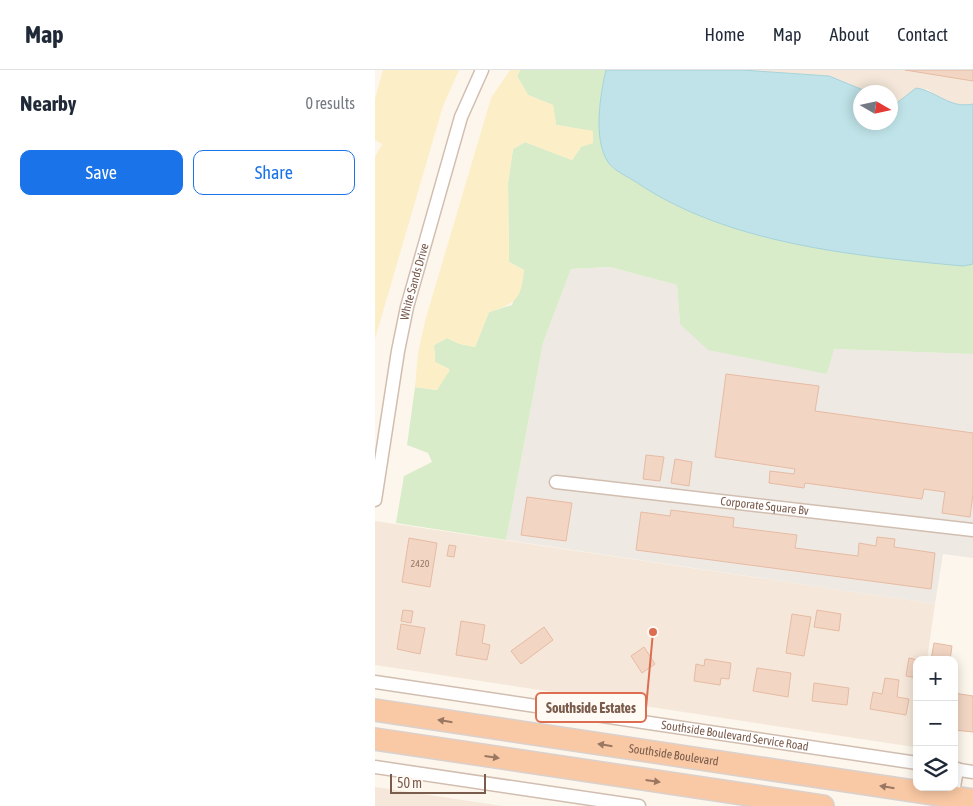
<!DOCTYPE html>
<html lang="en">
<head>
<meta charset="utf-8">
<style>
  body { margin:0; font-family:"Asap Condensed",sans-serif; background:#f6f6f7; color:#1f2937 }
  .controls { position:absolute; right:15px; bottom:15px; display:grid; overflow:hidden; border-radius:10px; box-shadow:0 2px 12px #0003 }
  .controls button { width:45px; height:45px; display:grid; place-items:center; padding:0; border:0; border-bottom:1px solid #e0e1e3; background:#fff; color:#1f2937; font:25px sans-serif }
  .compass { position:absolute; left:478px; top:15px; width:45px; height:45px; border-radius:50%; background:#fff; box-shadow:0 2px 12px #0003; rotate:99deg }
  .scale { position:absolute; left:15px; bottom:12px; width:96px; box-sizing:border-box; padding-left:5px; border:2px solid #7a5c4d; border-top:0; font-size:14px; line-height:18px; white-space:nowrap; color:#7a5c4d; -webkit-text-stroke:4px #fffaf3; paint-order:stroke }
  .list { margin:0; padding:0; list-style:none }
  h2 { display:flex; justify-content:space-between; align-items:center; height:65px; margin:0; padding:0 20px; font-size:21px }
  h2 small { font-size:16px; font-weight:400; color:#747a83 }
  .actions { display:flex; gap:10px; padding:15px 20px }
  .actions a { flex:1; padding:11px 0; border:1px solid #1a73e8; border-radius:10px; text-align:center; font-size:18px; color:#1a73e8 }
  .actions .main { background:#1a73e8; color:#fff }
  .icon { flex:none; width:28px; height:28px; fill:none; stroke:currentColor; stroke-width:2; stroke-linecap:round; stroke-linejoin:round }
  .map { position:relative; flex:none; width:598px; height:736px; overflow:hidden }
  header { display:flex; align-items:center; gap:30px; box-sizing:border-box; height:70px; padding:0 25px; background:#fff; border-bottom:1px solid #e0e1e3 }
  header strong { font-size:24px }
  nav { display:flex; gap:28px; margin-inline-start:auto; font-size:18px }
  main { display:flex }
  aside { flex:1; background:#fff }
  .map>svg:first-child { display:block }
  .residential { fill:#f5e8da }
  .industrial { fill:#efe9e4 }
  .green { fill:#d8ecc9 }
  .sand { fill:#fcefc7 }
  .water { fill:#bfe3e8; stroke:#a5d3da }
  .building { fill:#f3d5c3; stroke:#e6bba3 }
  .lines { fill:none; stroke-linecap:round; stroke-linejoin:round }
  .minor-casing { stroke:#d1beb0; stroke-width:15 }
  .trunk-casing { stroke:#dad1cd; stroke-width:24 }
  .minor { stroke:#fff; stroke-width:12 }
  .trunk { stroke:#f9c8a4; stroke-width:21 }
  .oneway { fill:#9a7763 }
  .labels { text-anchor:middle; stroke-width:4; stroke-linejoin:round; paint-order:stroke }
  .number-label { font-size:10px; fill:#987a6a }
  .street-label { font-size:12px; fill:#7a5c4d; stroke:#fffaf3 }
  .leader { fill:none; stroke:#dc6d51; stroke-width:2 }
  .callout-dot { fill:#dc6d51; stroke:#fffaf3; stroke-width:2 }
  .callout { fill:#fffaf3; stroke:#dc6d51; stroke-width:2 }
  .callout-label { font-size:14px; text-anchor:middle; font-weight:bold; fill:#7a5c4d }
</style>
</head>
<body>
<header>
<strong>Map</strong>
<nav><a>Home</a><a>Map</a><a>About</a><a>Contact</a></nav>
</header>
<main>
<aside>
<h2>Nearby<small>0 results</small></h2>
<ul class="list">
</ul>
<div class="actions"><a class="main">Save</a><a>Share</a></div>
</aside>
<div class="map">
<svg width="598" height="736" viewBox="0 0 598 736">
  <rect width="100%" height="100%" fill="#fdf6ec"/>
  <!-- residential -->
  <g class="residential">
    <polygon points="367,0 598,0 598,34 590,36 566,29 552,19 518,37 516,35 516,22 493,22 454,6"/>
    <polygon points="0,451 560,534 552,590 542,590 542,656 539,677 0,595"/>
    <polygon points="0,717 128,736 0,736"/>
  </g>
  <!-- industrial -->
  <polygon class="industrial" points="235,197 302,215 305,254 452,304 458,279 598,284 598,488 568,484 560,534 131,470 168,273 196,199"/>
  <!-- green -->
  <path class="green" d="M 145,0 L 231,0 C 225,25 218,70 233,92 C 238,100 253,107 261,112 C 352,174 480,186 588,196 L 598,194 L 598,284 L 459,279 L 452,304 L 333,280 L 305,254 L 302,215 L 235,197 L 196,199 L 168,273 L 131,470 L 21,453 L 29,406 L 57,392 L 53,383 L 32,375 L 40,317 L 62,320 L 74,299 L 60,292 L 59,275 L 72,268 L 85,274 L 100,277 L 114,242 L 137,235 L 149,200 L 134,192 L 133,113 L 138,79 L 150,72 L 197,90 L 217,61 L 181,55 L 178,35 L 153,25 L 142,6 Z"/>
  <!-- sand -->
  <g class="sand">
    <polygon points="8,0 84,0 68,36 0,269 0,87 7,74 0,70 0,29"/>
    <path d="M 135,0 L 145,0 L 142,6 L 153,25 L 178,35 L 181,55 L 218,61 L 218,73 L 206,77 L 197,90 L 150,72 L 138,79 L 133,113 L 134,192 L 149,200 C 146,229 142,233 114,242 L 100,277 L 85,274 L 72,268 L 59,275 L 60,292 L 75,300 L 62,320 L 40,317 L 43,283 L 50,251 L 116,28 Z"/>
  </g>
  <!-- water -->
  <path class="water" d="M 231,0 L 367,0 L 454,6 L 493,22 L 486,22 L 486,52 L 516,52 L 516,35 L 518,36 L 541,18 C 562,21 574,39 598,34 L 598,194 L 588,196 C 480,186 352,174 261,112 C 253,107 238,100 233,92 C 218,70 225,25 231,0 Z"/>
  <!-- building -->
  <g class="building">
    <polygon points="530,0 598,0 598,11"/>
    <polygon points="351,304 444,316 440,341 598,363 598,424 595,447 567,443 570,422 549,419 547,429 430,413 429,418 394,413 395,401 419,404 420,399 340,387"/>
    <polygon points="271,385 289,387 285,411 268,409"/>
    <polygon points="300,389 317,392 314,416 296,413"/>
    <polygon points="152,427 197,433 191,471 146,465"/>
    <polygon points="296,440 359,448 358,457 422,465 420,478 483,486 484,473 501,476 502,467 520,469 519,477 560,483 556,519 261,480 266,442 295,446"/>
    <polygon points="34,468 62,473 55,517 27,512"/>
    <polygon points="74,475 81,476 79,487 72,486"/>
    <polygon points="28,540 38,541 36,553 26,551"/>
    <polygon points="442,540 466,544 464,561 439,557"/>
    <polygon points="417,544 436,547 429,586 411,583"/>
    <polygon points="86,551 110,555 107,573 115,575 112,590 81,585"/>
    <polygon points="26,554 50,558 45,584 22,579"/>
    <polygon points="169,557 178,570 146,594 136,581"/>
    <polygon points="559,573 577,576 575,590 556,590"/>
    <polygon points="269,577 280,594 267,603 256,586"/>
    <polygon points="534,588 543,590 542,608 531,606"/>
    <polygon points="330,589 356,593 354,609 346,608 345,615 319,611 321,594 329,596"/>
    <polygon points="382,598 416,603 413,627 378,621"/>
    <polygon points="510,608 524,610 522,627 534,629 531,645 495,639 498,622 507,624"/>
    <polygon points="439,613 474,618 472,635 437,631"/>
    <polygon points="579,623 598,626 598,662 579,660"/>
  </g>
  <g class="lines">
    <defs>
      <g id="minor">
        <path id="s1" d="M 181,412 L 598,460"/>
        <path id="s2" d="M 0,430 L 23,281 L 32,237 L 86,47 L 107,0"/>
        <path id="s3" d="M 0,612 L 542,693"/>
        <polyline points="0,697 264,736"/>
        <polyline points="579,699 598,702"/>
        <polyline points="579,717 582,699"/>
      </g>
      <g id="trunk">
        <path id="s4" d="M 0,640 L 598,730"/>
        <polyline points="0,669 448,736"/>
      </g>
    </defs>
    <!-- minor casing -->
    <use href="#minor" class="minor-casing"/>
    <!-- trunk casing -->
    <use href="#trunk" class="trunk-casing"/>
    <!-- minor -->
    <use href="#minor" class="minor"/>
    <!-- trunk -->
    <use href="#trunk" class="trunk"/>
  </g>
  <!-- one-way arrows -->
  <defs><path id="oneway-solid" d="M-6-.8H1V-3.2L6.5 0L1 3.2V.8H-6Z" transform="scale(1.25)"/></defs>
  <g class="oneway">
    <use href="#oneway-solid" transform="translate(70 651) rotate(-171)"/>
    <use href="#oneway-solid" transform="translate(230 675) rotate(-171)"/>
    <use href="#oneway-solid" transform="translate(117 687) rotate(8)"/>
    <use href="#oneway-solid" transform="translate(278 711) rotate(8)"/>
    <use href="#oneway-solid" transform="translate(512 717) rotate(-171)"/>
  </g>
  <g class="labels">
    <!-- number labels -->
    <g class="number-label">
      <text x="45" y="497">2420</text>
    </g>
    <!-- street labels -->
    <g class="street-label">
      <text dy="4" stroke="none"><textPath href="#s2" startOffset="222">White Sands Drive</textPath></text>
      <text dy="4" stroke="none"><textPath href="#s1" startOffset="210">Corporate Square Bv</textPath></text>
      <text dy="4" stroke="none"><textPath href="#s3" startOffset="364">Southside Boulevard Service Road</textPath></text>
      <text dy="4" stroke="none"><textPath href="#s4" startOffset="302">Southside Boulevard</textPath></text>
    </g>
  </g>
  <!-- callouts -->
  <path class="leader" d="M278 562L271 638"/>
  <circle class="callout-dot" cx="278" cy="562" r="5"/>
  <rect class="callout" x="161" y="623" width="110" height="29" rx="5"/>
  <g class="callout-label">
    <text x="216" y="643">Southside Estates</text>
  </g>
</svg>
<div class="controls">
<button>+</button>
<button>−</button>
<button><svg class="icon" aria-label="layers" viewBox="0 0 24 24"><path d="M12 4l9 5-9 5-9-5zM3 14l9 5 9-5"/></svg></button>
</div>
<svg class="compass" viewBox="-18 -18 36 36"><path d="M0-13l5 13h-10z" fill="#e53935"/><path d="M0 13l5-13h-10z" fill="#747a83"/></svg>
<div class="scale">50 m</div>
</div>
</main>
</body>
</html>
